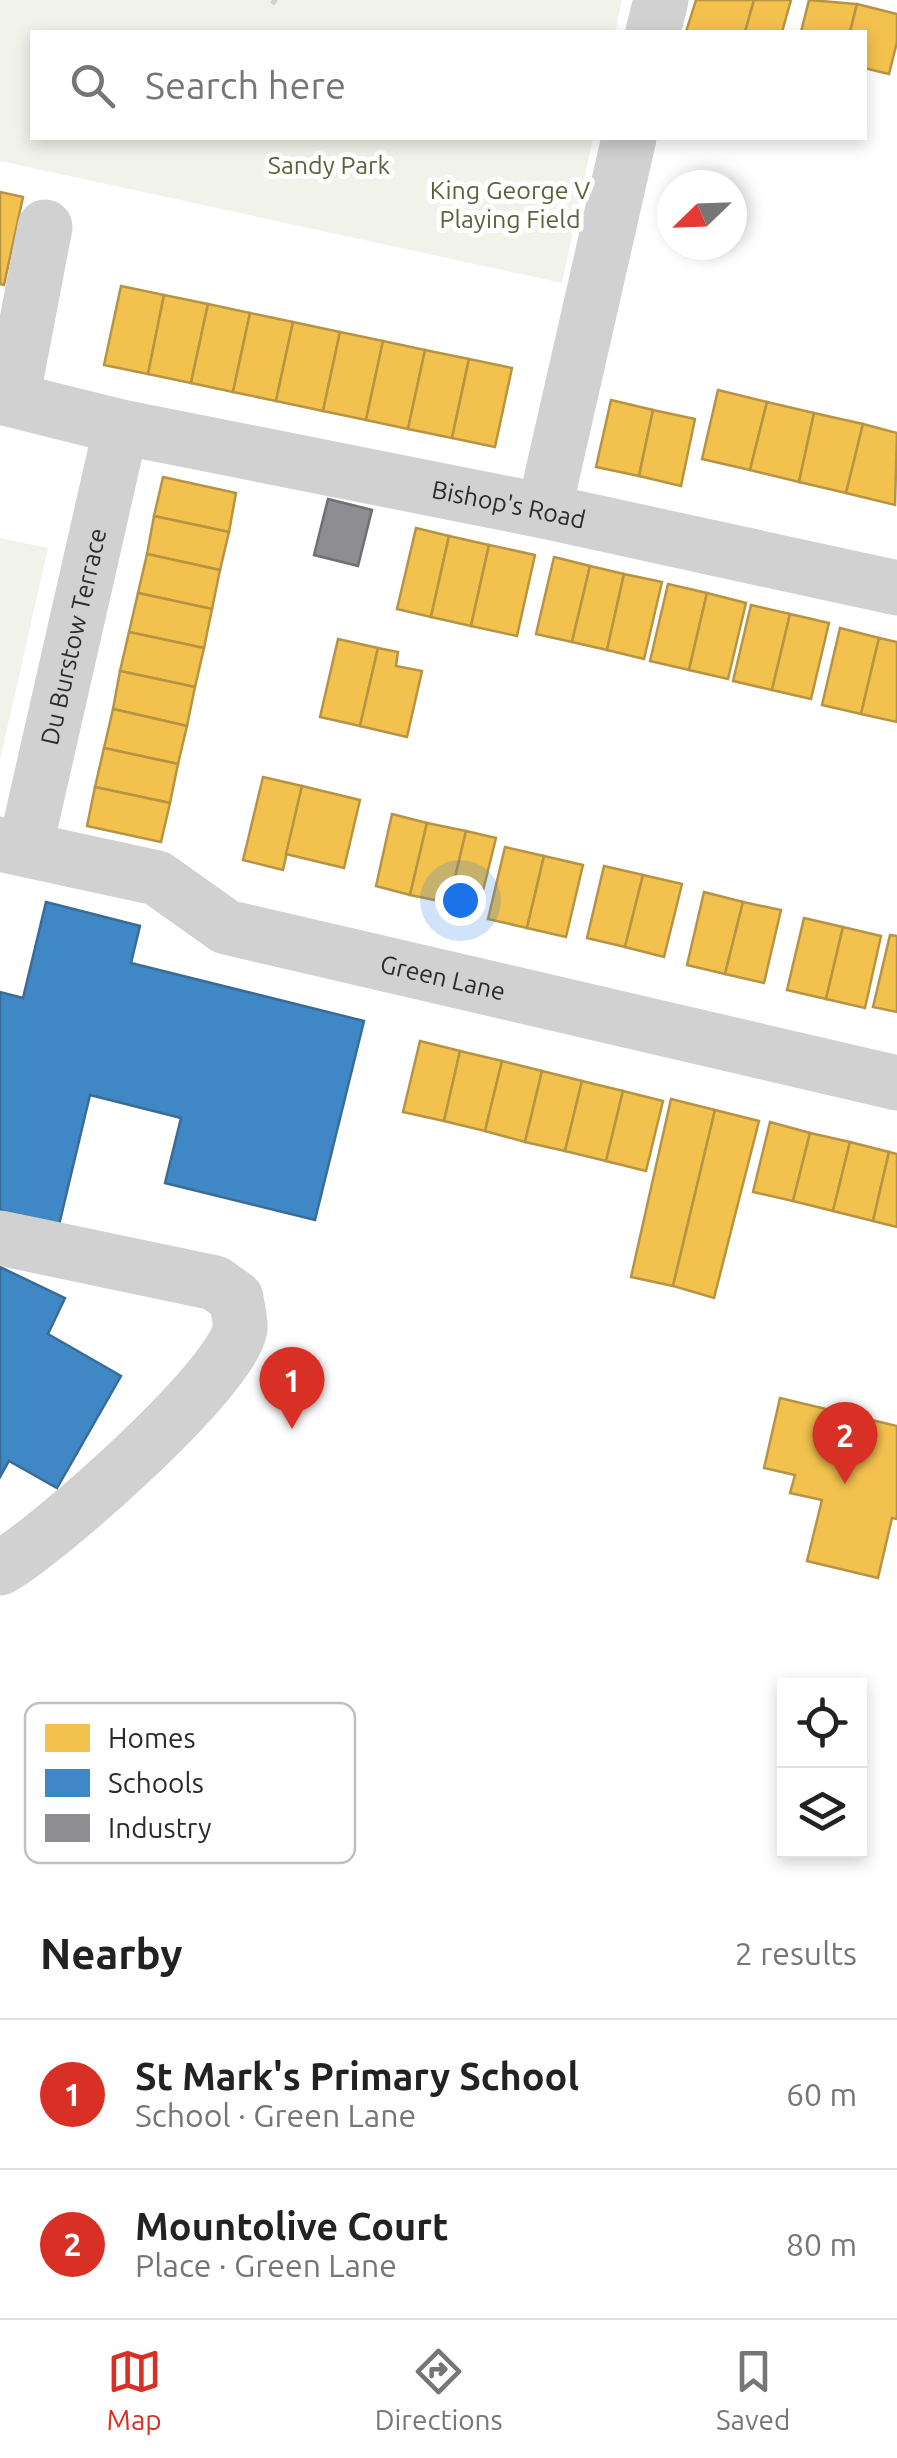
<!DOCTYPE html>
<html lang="en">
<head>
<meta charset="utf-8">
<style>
  body { margin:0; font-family:Ubuntu,sans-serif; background:#f6f6f6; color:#222 }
  .controls { position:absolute; right:30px; bottom:30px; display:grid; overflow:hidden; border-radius:0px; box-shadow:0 5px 15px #0003 }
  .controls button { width:90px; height:90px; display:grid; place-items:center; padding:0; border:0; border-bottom:2px solid #e0e0e0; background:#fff; color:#222; font:50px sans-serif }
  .compass { position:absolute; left:657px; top:170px; width:90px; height:90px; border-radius:50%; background:#fff; box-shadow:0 5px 15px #0003; rotate:247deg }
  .you { position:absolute; left:460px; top:900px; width:35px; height:35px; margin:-25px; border:8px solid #fff; border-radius:50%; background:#1a73e8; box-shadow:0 0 0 15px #1a73e833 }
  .badge { display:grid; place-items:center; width:65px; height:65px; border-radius:50%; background:#d93025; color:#fff; font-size:32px; font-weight:700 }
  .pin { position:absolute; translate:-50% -82px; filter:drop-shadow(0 2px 5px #0008) }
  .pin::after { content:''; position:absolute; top:52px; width:35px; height:30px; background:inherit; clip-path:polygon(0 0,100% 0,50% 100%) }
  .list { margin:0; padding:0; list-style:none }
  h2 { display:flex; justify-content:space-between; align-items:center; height:130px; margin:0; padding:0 40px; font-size:42px }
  h2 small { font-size:32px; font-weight:400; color:#767676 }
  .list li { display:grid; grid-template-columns:65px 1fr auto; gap:30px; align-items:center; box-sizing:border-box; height:150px; padding:0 40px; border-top:2px solid #e0e0e0 }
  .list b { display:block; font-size:38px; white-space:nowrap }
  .list p { margin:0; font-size:32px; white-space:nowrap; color:#767676 }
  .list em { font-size:32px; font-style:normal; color:#767676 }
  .icon { flex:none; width:55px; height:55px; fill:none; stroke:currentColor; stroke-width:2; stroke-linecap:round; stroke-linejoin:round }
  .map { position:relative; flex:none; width:897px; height:1888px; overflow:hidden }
  .search { position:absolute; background:#fff; box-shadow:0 5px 15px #0003; left:30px; right:30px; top:30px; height:110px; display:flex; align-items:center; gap:25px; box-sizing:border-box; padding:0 35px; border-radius:0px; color:#767676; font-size:38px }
  .sheet { height:430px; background:#fff }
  nav { display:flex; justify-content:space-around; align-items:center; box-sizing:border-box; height:140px; border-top:2px solid #e0e0e0; background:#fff; font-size:28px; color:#767676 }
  nav a { display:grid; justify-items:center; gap:5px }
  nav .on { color:#d93025 }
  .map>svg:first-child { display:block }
  .green { fill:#f1f3eb }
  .homes { fill:#f2c14e; stroke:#b79444; stroke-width:2.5 }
  .schools { fill:#3f88c5; stroke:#396c97; stroke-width:2.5 }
  .industry { fill:#8d8d92; stroke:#707073; stroke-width:2.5 }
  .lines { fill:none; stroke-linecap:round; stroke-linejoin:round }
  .path { stroke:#d1d1d1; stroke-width:6; stroke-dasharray:5 5; stroke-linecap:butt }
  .minor { stroke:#d1d1d1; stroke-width:55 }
  .labels { text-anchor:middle; stroke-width:10; stroke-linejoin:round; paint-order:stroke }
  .park-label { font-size:25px; fill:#57653d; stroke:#fff }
  .street-label { font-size:25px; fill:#2c2c2c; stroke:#fff }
  .key { fill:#fff; stroke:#c0c0c0; stroke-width:2.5 }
  .key-label { font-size:28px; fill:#2c2c2c }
</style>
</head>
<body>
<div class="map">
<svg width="897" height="1888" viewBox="0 0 897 1888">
  <rect width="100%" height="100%" fill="#fff"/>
  <!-- green -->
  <g class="green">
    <polygon points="0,0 622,0 615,32 32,32 32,138 593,138 562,283 0,161"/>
    <polygon points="0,538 48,548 0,760"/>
  </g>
  <!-- homes -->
  <g class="homes">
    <polygon points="696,0 754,0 745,32 686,32"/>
    <polygon points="754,0 791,0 782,32 745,32"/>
    <polygon points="809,0 857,4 850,32 801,32"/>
    <polygon points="857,4 897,14 897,42 889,74 864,68 864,32 850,32"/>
    <polygon points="0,192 23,197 4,285 0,284"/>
    <polygon points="121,286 164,295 148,374 104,365"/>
    <polygon points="164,295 208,304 191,383 148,374"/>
    <polygon points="208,304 250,313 233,392 191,383"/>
    <polygon points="250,313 293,322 276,401 233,392"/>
    <polygon points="293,322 340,332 323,411 276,401"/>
    <polygon points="340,332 383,341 366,420 323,411"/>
    <polygon points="383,341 425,350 408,429 366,420"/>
    <polygon points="425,350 469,359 452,438 408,429"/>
    <polygon points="469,359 512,368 495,447 452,438"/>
    <polygon points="718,390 767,402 750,470 702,459"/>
    <polygon points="611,400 653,410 639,476 596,467"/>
    <polygon points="767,402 814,413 799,482 750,470"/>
    <polygon points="653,410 695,419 681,486 639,476"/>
    <polygon points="814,413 863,424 846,493 799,482"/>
    <polygon points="863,424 897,433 895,505 846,493"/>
    <polygon points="163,477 236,493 229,532 154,516"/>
    <polygon points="154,516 229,532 220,570 147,554"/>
    <polygon points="416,528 449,536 431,617 397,609"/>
    <polygon points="449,536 489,545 471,626 431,617"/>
    <polygon points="489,545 535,555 517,636 471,626"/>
    <polygon points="147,554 220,570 212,609 138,593"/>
    <polygon points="554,557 590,566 572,642 536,634"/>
    <polygon points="590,566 624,574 607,650 572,642"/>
    <polygon points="624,574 662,582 644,659 607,650"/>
    <polygon points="668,584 707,593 689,670 650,661"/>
    <polygon points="138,593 212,609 204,648 129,632"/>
    <polygon points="707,593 746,603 728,679 689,670"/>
    <polygon points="751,605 790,614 772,690 733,681"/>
    <polygon points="790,614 829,623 811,699 772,690"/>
    <polygon points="840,628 879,638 861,714 822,705"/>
    <polygon points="129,632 204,648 195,687 120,671"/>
    <polygon points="879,638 897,642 897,722 861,714"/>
    <polygon points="338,639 378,648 360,726 320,717"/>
    <polygon points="378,648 398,652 396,666 422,671 407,737 360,726"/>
    <polygon points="120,671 195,687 187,726 113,709"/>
    <polygon points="113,709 187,726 178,764 104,748"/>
    <polygon points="104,748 178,764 170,803 95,787"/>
    <polygon points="263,777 302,786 283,870 243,860"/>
    <polygon points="302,786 360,800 344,868 286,854"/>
    <polygon points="95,787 170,803 161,842 87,826"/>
    <polygon points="392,814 427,823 410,895 376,886"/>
    <polygon points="427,823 466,831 449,903 410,895"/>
    <polygon points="466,831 496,838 478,911 449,903"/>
    <polygon points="505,847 544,856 527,928 488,919"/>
    <polygon points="544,856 583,865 566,937 527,928"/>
    <polygon points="604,866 643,875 625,947 587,938"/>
    <polygon points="643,875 682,884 664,957 625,947"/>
    <polygon points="704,892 743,902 725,974 687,965"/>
    <polygon points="743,902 781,910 764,983 725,974"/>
    <polygon points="804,918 843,927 826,999 787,990"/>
    <polygon points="843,927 881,936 865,1008 826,999"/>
    <polygon points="890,935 897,936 897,1012 873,1007"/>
    <polygon points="420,1041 460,1051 444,1121 403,1112"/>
    <polygon points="460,1051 502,1061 485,1131 444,1121"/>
    <polygon points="502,1061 542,1071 525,1142 485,1131"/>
    <polygon points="542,1071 582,1081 565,1151 525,1142"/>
    <polygon points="582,1081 623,1091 606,1161 565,1151"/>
    <polygon points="623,1091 663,1101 646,1171 606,1161"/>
    <polygon points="671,1099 715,1110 673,1286 631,1277"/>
    <polygon points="715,1110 759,1121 714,1298 673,1286"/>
    <polygon points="770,1122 810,1133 793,1201 753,1192"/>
    <polygon points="810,1133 850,1142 833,1211 793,1201"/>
    <polygon points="850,1142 889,1152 873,1221 833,1211"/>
    <polygon points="889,1152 897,1154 897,1227 873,1221"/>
    <polygon points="780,1398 897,1426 897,1519 892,1518 878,1578 807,1561 822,1500 790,1493 795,1475 764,1468"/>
  </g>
  <!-- schools -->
  <g class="schools">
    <polygon points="46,902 140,926 131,963 364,1021 315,1220 165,1183 181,1118 90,1095 59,1225 0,1210 0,992 23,998"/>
    <polygon points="0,1267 65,1298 48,1334 121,1376 57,1488 9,1461 0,1477"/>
  </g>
  <!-- industry -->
  <polygon class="industry" points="328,499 372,510 358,566 314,555"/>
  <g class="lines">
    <!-- path -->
    <polyline class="path" points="272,0 280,6"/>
    <!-- minor -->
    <g class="minor">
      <polyline points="653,32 661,0"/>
      <path id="s1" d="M 0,397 L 121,427 L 544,511 L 897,588"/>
      <polyline points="12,399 45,227"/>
      <polyline points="544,511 629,138"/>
      <path id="s2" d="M 0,844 L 157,878 L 226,927 L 897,1083"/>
      <path id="s3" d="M 25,849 L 121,427"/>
      <path d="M 0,1238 L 215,1283 L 236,1298 C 237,1307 241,1320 240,1329 C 232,1379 47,1542 0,1568"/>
    </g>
  </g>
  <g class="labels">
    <!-- park labels -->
    <g class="park-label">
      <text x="329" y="174">Sandy Park</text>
      <text x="510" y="199">King George V<tspan x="510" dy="29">Playing Field</tspan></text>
    </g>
    <!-- street labels -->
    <g class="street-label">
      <text dy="9" stroke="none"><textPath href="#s1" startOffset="520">Bishop's Road</textPath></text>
      <text dy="9" stroke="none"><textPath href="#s3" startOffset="218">Du Burstow Terrace</textPath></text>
      <text dy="9" stroke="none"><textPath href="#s2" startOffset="468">Green Lane</textPath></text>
    </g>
  </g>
  <!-- legend -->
  <rect x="25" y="1703" width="330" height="160" rx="15" class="key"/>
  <rect x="45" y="1724" width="45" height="28" fill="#f2c14e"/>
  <rect x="45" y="1769" width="45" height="28" fill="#3f88c5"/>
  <rect x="45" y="1814" width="45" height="28" fill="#8d8d92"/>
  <g class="key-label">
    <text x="108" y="1748">Homes</text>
    <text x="108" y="1793">Schools</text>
    <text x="108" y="1838">Industry</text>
  </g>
</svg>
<div class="controls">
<button><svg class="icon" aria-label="locate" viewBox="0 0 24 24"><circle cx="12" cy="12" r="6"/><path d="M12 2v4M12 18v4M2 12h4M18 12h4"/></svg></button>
<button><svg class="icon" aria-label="layers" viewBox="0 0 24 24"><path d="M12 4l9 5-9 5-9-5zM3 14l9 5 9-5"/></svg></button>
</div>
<svg class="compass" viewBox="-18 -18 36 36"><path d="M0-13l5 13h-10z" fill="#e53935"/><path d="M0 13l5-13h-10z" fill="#767676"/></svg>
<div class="you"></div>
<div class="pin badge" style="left:292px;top:1429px">1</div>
<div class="pin badge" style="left:845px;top:1484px">2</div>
<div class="search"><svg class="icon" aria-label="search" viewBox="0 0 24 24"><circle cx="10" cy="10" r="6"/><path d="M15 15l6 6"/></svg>Search here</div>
</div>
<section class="sheet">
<h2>Nearby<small>2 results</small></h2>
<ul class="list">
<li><span class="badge">1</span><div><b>St Mark's Primary School</b><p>School · Green Lane</p></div><em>60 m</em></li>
<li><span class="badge">2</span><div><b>Mountolive Court</b><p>Place · Green Lane</p></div><em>80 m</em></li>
</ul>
</section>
<nav>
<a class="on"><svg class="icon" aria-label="map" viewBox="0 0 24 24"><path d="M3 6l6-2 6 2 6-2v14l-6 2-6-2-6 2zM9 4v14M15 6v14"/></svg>Map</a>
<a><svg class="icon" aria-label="directions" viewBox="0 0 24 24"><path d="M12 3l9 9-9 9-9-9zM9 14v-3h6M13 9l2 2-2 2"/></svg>Directions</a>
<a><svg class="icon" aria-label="saved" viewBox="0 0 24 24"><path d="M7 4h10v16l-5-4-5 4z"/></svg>Saved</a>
</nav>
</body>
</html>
